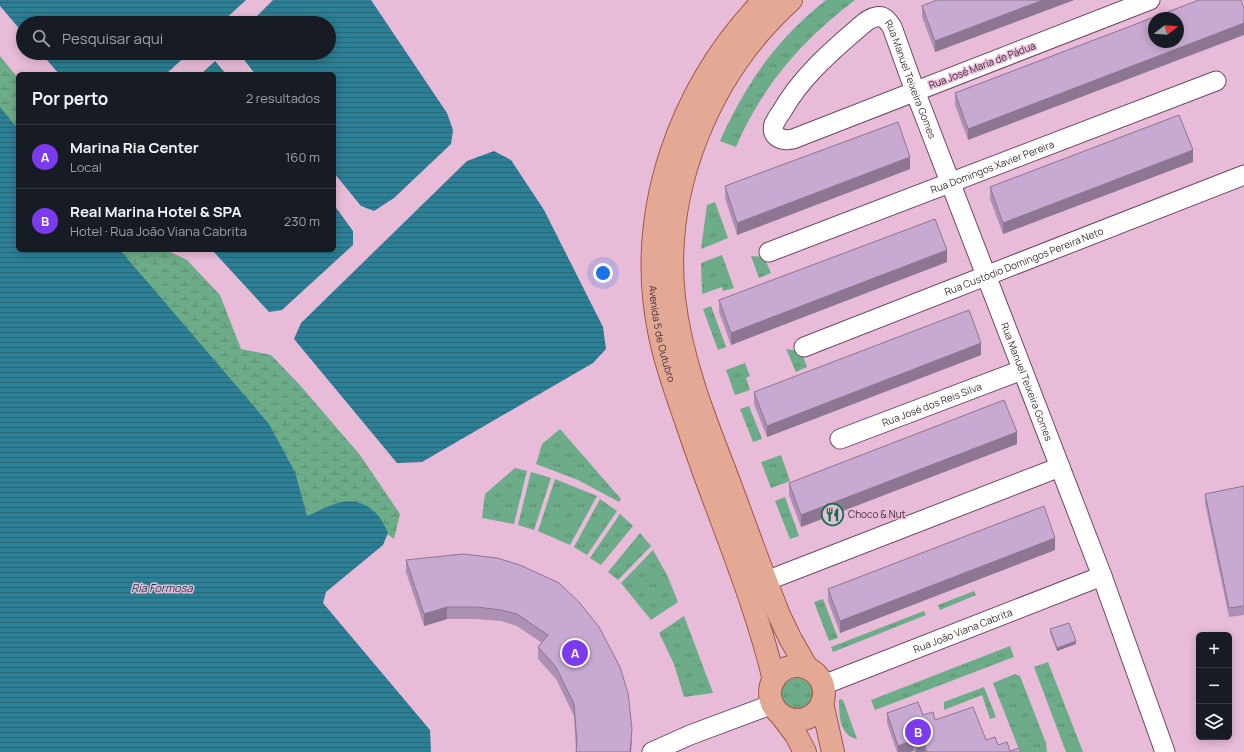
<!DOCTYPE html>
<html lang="pt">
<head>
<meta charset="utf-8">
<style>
  body { margin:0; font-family:Manrope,sans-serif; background:#20242c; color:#f1f3f6 }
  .controls { position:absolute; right:12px; bottom:12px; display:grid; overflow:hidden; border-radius:6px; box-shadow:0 2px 10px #0003 }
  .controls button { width:36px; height:36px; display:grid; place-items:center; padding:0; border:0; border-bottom:1px solid #363941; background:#171b24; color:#f1f3f6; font:20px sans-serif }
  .compass { position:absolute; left:1148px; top:12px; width:36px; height:36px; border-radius:50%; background:#171b24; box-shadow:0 2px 10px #0003; rotate:73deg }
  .you { position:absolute; left:603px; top:273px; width:14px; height:14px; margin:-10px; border:3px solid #fff; border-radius:50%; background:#1a73e8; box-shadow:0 0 0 6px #1a73e833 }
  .badge { display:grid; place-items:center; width:26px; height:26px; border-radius:50%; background:#7c3aed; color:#fff; font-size:13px; font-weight:700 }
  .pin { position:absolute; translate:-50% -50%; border:2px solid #fff; box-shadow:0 1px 4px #0006 }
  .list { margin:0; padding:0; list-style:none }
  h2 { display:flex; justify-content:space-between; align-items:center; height:52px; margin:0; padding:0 16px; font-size:17px }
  h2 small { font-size:13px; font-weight:400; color:#9ea1a6 }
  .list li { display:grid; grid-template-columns:26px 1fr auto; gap:12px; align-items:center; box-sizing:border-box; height:64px; padding:0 16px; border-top:1px solid #363941 }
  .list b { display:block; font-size:15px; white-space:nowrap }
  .list p { margin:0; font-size:13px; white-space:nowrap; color:#9ea1a6 }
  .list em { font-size:13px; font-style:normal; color:#9ea1a6 }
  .icon { flex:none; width:22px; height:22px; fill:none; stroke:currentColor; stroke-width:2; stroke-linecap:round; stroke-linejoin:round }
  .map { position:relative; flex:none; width:1244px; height:752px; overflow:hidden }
  .search { position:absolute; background:#171b24; box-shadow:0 2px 10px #0003; left:16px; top:16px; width:320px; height:44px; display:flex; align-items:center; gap:10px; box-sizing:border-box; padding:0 14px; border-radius:22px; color:#9ea1a6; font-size:15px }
  .panel { position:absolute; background:#171b24; box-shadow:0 2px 10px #0003; left:16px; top:72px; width:320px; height:180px; border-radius:6px }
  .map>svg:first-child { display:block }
  .grass { fill:url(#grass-tufts) }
  .wetland { fill:url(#wetland-marsh) }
  .water { fill:url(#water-rules) }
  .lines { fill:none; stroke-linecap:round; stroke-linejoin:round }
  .minor-casing { stroke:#6f4863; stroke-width:21 }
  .major-casing { stroke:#9f5948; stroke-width:24 }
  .minor { stroke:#fff; stroke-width:19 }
  .major { stroke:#e3a995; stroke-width:22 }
  .wall { fill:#ac91b4 }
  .shaded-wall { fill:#8c7692 }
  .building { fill:#c8a9d1; stroke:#8c7692; fill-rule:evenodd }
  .labels { text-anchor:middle; stroke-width:3; stroke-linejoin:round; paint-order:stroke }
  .street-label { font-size:10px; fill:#412f3b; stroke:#e8bbd9 }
  .poi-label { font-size:10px; fill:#412f3b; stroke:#e8bbd9; text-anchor:start }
  .water-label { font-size:11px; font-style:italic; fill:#163b46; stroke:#e8bbd9 }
</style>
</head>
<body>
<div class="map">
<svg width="1244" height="752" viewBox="0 0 1244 752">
  <defs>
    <pattern id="grass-tufts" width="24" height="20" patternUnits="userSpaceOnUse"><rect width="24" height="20" fill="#6dac88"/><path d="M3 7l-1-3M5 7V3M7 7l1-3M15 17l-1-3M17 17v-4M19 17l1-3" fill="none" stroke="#5b8c70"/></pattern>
    <pattern id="wetland-marsh" width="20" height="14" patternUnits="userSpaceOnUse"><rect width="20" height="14" fill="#6dac88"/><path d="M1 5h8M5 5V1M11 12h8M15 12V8" fill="none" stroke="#5b8c70"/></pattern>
    <pattern id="water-rules" width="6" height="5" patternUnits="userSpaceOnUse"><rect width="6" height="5" fill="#2c7f94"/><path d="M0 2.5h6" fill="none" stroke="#27687a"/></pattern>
  </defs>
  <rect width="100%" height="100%" fill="#e8bbd9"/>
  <!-- grass -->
  <g class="grass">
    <path d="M 826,0 L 855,0 C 802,40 762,86 736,147 L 720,141 C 746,83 776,40 826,0 Z"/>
    <polygon points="715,202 728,238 701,249 707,205"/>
    <polygon points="722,255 734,288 723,291 722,287 702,294 701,263"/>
    <polygon points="751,256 764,257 771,273 759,278"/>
    <polygon points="711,306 726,347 718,350 703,309"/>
    <polygon points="786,349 801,351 807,367 796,372"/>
    <polygon points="745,363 750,376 746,378 750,390 735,395 726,370"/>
    <polygon points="749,406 762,439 753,442 740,409"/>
    <polygon points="560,429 621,499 619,502 578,480 536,464 542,444"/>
    <polygon points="781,455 790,481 771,488 761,462"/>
    <polygon points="515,468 527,471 514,524 482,518 485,494"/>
    <polygon points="531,472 551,478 534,530 518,525"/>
    <polygon points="555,479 597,496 570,545 538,531"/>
    <polygon points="785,497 799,536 790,539 775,501"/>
    <polygon points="600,499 617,511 587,555 574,547"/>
    <polygon points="620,514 633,526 601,565 590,558"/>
    <polygon points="640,533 651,546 618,580 608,572"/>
    <polygon points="653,550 667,575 678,602 651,620 621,583"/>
    <polygon points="974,591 976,595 940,610 938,605"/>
    <polygon points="823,599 838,638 829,641 814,602"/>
    <polygon points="924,611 926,615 833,652 831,647"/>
    <polygon points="684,616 713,693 684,697 674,664 659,633"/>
    <polygon points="1010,646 1014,657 875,710 871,700"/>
    <polygon points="1048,662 1083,752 1066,752 1034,667"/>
    <polygon points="1015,674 1020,676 1046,743 1047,752 1020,752 993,683"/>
    <circle cx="797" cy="694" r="16"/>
    <polygon points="984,687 996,717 990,719 982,695 944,710 944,702"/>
    <path d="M 841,699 L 843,700 L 857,739 C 839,736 839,713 839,700 Z"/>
  </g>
  <!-- wetland -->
  <g class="wetland">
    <polygon points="0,56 18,78 18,131 0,110"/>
    <polygon points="118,250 166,250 187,260 220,295 241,349 271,355 299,384 360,455 400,514 394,539 386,533 305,518"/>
  </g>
  <!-- water -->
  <g class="water">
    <polygon points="0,0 246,0 221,23 23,23 23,33 0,6"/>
    <polygon points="273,0 371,0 447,113 453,130 451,144 394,198 374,211 361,206 334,173 334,74 255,74 239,53 329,53 329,23 250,23"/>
    <polygon points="41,53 189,53 166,74 59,74"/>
    <polygon points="215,61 226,74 201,74"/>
    <path d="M 0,107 L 18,129 L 18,250 L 120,250 L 269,424 L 295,472 L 307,516 C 317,512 328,506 338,503 C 363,497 379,511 388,533 L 383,545 L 326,592 L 323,603 L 430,730 L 431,752 L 0,752 Z"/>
    <polygon points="494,151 511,160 544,210 603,327 606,349 593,363 422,462 397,463 294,339 301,323 467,161"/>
    <polygon points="334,205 353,231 353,245 282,310 269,312 212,250 334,250"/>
  </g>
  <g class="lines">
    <defs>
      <g id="minor">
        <path id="s1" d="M 1150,0 L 793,139 C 783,141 770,138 774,124 C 776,120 779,115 782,111 C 800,79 828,54 856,30 C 861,26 868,18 876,17 C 884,15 888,21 892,27 L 915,91 L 1102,576 L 1165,752"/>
        <path id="s2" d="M 769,252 L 1216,81"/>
        <path id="s3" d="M 804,347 L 1244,175"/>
        <path id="s4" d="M 840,439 L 1022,370"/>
        <polyline points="766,581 1060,467"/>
        <path id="s5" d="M 823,685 L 1102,576"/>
        <polyline points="652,752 690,735 773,704"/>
      </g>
      <g id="major">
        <path id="s6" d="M 764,0 C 679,88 634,214 660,336 C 666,366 677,395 687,424 C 715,509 753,592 774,680"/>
        <path d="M 791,0 C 710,73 662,188 674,298 C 681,358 703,415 725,471 C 743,519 760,567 779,615 L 790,638 L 807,668"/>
        <circle cx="797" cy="693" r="27"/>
        <polyline points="822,703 833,752"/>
        <polyline points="781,715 796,735 805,752"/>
      </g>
    </defs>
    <!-- minor casing -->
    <use href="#minor" class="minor-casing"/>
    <!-- major casing -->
    <use href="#major" class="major-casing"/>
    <!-- minor -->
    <use href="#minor" class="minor"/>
    <!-- major -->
    <use href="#major" class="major"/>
  </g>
  <!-- wall -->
  <g class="wall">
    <polygon points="937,0 1074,0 935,52 922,17 922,6"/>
    <polygon points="1199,0 968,140 955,105 955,93"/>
    <polygon points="1193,162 1003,234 990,199 990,187"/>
    <polygon points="910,169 737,235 725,198 725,186"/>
    <polygon points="947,262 731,345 719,312 719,300"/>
    <polygon points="981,355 767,437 754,404 754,392"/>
    <polygon points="1017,444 801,527 789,495 789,483"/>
    <polygon points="1244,486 1244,615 1229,617 1205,503 1205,494"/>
    <polygon points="1055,550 840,633 828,601 828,589"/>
    <polygon points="497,558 632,741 631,752 576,752 574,716 556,679 538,659 538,647 542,643 517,626 501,621 477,619 447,619 424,626 406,572 406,560"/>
    <polygon points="1050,629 1076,644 1057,651 1050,633"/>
    <polygon points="887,713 923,715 998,745 1010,751 1021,752 914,752 913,751 910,752 897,752 887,723"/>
  </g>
  <!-- shaded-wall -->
  <g class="shaded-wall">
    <polygon points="1043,0 1074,0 935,52 935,41"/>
    <polygon points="1244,23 1244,35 968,140 968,129"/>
    <polygon points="1193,150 1193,162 1003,234 1003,223"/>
    <polygon points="910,157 910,169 737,235 737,223"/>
    <polygon points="947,250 947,262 731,345 731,333"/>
    <polygon points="981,343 981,355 767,437 767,426"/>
    <polygon points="1017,432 1017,444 801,527 801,515"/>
    <polygon points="1055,538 1055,550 840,633 840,621"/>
    <polygon points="447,607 447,619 424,626 424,614"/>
    <polygon points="1076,641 1076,644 1057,651 1057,648"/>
    <polygon points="632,729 631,752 630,752"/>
    <polygon points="913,740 913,751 910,752 898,752 898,746"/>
    <polygon points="925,745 925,752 916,752 916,748"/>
  </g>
  <!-- building -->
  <g class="building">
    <polygon points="937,0 1043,0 935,41 922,6"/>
    <path d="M 1199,0 L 1241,0 L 1244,9 L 1244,23 L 968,129 L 955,93 ZM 1154,18 L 1178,18 L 1178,42 L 1154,42 Z"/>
    <polygon points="1179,115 1193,150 1003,223 990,187"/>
    <polygon points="898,122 910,157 737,223 725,186"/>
    <polygon points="935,219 947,250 731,333 719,300"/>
    <polygon points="969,310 981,343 767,426 754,392"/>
    <polygon points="1004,400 1017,432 801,515 789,483"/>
    <polygon points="1244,486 1244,606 1229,608 1205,494"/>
    <polygon points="1044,506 1055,538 840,621 828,589"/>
    <polygon points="463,554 497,558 520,565 559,583 579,602 599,627 610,648 620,667 628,693 632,729 630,752 576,752 577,743 574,704 556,667 538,647 548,635 517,614 501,610 477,607 447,607 424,614 406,560"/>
    <polygon points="1069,623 1076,641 1057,648 1050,629"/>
    <polygon points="918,702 923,715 933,712 935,720 973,707 986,740 995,737 998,745 1007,742 1010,751 1019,748 1021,752 927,752 925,745 916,748 913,740 898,746 887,713"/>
  </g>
  <!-- icons -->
  <defs>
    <symbol id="restaurant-ring" viewBox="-11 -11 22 22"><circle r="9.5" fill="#e8bbd9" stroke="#0e7148" stroke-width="1.5"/><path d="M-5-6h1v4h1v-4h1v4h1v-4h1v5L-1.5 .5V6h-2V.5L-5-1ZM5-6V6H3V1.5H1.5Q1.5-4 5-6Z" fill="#0e7148"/></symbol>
  </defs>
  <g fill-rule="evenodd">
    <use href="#restaurant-ring" x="820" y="502" width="25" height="25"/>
  </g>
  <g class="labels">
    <!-- street labels -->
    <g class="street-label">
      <text transform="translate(982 65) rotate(-21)" y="4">Rua José Maria de Pádua</text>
      <text dy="4" stroke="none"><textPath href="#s1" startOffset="639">Rua Manuel Teixeira Gomes</textPath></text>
      <text dy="4" stroke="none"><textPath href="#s2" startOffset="239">Rua Domingos Xavier Pereira</textPath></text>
      <text dy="4" stroke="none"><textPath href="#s3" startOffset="236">Rua Custódio Domingos Pereira Neto</textPath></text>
      <text dy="4" stroke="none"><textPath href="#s6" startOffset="364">Avenida 5 de Outubro</textPath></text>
      <text dy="4" stroke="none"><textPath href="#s1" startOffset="963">Rua Manuel Teixeira Gomes</textPath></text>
      <text dy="4" stroke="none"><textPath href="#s4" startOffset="98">Rua José dos Reis Silva</textPath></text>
      <text dy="4" stroke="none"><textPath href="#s5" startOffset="150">Rua João Viana Cabrita</textPath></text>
    </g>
    <!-- poi labels -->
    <g class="poi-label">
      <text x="848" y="518">Choco &amp; Nut</text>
    </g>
    <!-- water labels -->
    <g class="water-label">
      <text x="162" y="592">Ria Formosa</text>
    </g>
  </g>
</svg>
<div class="controls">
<button>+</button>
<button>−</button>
<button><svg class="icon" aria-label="layers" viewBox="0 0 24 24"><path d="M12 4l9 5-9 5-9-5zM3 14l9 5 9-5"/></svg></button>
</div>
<svg class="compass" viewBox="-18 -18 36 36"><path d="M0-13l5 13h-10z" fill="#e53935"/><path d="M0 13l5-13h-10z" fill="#9ea1a6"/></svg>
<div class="you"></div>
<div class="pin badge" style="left:575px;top:653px">A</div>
<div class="pin badge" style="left:918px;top:732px">B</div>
<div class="search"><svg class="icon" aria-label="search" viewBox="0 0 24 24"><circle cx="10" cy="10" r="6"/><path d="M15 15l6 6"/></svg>Pesquisar aqui</div>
<section class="panel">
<h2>Por perto<small>2 resultados</small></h2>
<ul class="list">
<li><span class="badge">A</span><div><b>Marina Ria Center</b><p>Local</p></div><em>160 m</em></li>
<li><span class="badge">B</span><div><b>Real Marina Hotel &amp; SPA</b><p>Hotel · Rua João Viana Cabrita</p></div><em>230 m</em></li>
</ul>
</section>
</div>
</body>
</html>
